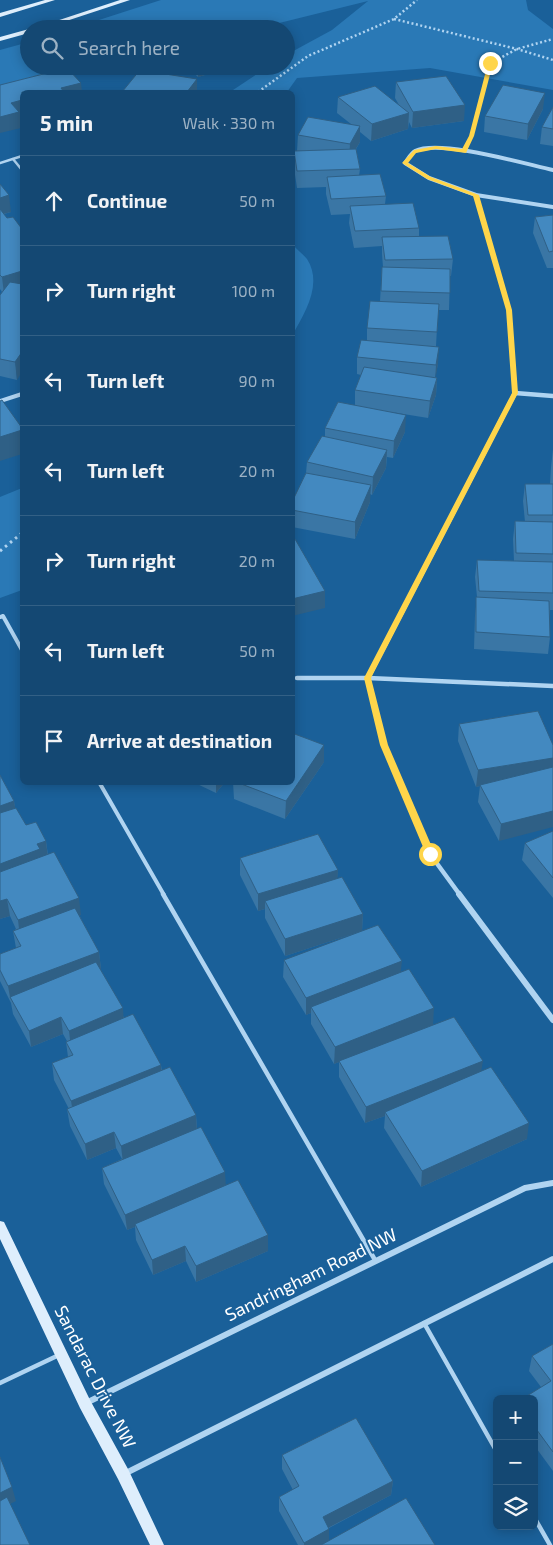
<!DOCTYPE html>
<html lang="en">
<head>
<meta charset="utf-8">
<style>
  body { margin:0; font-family:"Exo 2",sans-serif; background:#1d4f78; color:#f1f3f6 }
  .controls { position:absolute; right:15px; bottom:15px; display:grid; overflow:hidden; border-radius:8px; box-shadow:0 2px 12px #0003 }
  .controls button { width:45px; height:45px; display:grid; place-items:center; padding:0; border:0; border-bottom:1px solid #336085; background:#144873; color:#f1f3f6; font:25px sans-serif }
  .stop { position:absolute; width:15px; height:15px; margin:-11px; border:4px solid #ffd54a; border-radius:50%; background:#fff }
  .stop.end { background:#ffd54a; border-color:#fff; box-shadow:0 1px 5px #0008 }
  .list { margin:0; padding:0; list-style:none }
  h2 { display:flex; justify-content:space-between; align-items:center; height:65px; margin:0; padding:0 20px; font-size:21px }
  h2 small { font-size:16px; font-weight:400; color:#9db2c4 }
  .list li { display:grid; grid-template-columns:32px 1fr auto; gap:15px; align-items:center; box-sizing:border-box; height:90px; padding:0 20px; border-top:1px solid #336085 }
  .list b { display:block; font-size:19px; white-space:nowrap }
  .list em { font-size:16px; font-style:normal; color:#9db2c4 }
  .icon { flex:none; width:28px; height:28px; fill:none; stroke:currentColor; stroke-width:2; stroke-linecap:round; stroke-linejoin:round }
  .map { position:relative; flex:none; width:553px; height:1545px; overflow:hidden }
  .search { position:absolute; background:#144873; box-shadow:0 2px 12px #0003; left:20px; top:20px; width:275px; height:55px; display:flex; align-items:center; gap:12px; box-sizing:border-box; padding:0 18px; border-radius:28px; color:#9db2c4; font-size:19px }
  .panel { position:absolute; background:#144873; box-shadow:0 2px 12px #0003; left:20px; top:90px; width:275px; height:695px; border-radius:8px }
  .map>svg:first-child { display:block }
  .green { fill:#2a79b6 }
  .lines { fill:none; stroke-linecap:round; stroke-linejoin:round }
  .path-far1 { stroke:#b0d4f1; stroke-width:2.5; stroke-dasharray:2 2.5; stroke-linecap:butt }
  .path { stroke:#b0d4f1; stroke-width:3; stroke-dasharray:2.5 4; stroke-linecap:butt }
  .lane-far2 { stroke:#b0d4f1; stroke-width:2.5 }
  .lane-far1 { stroke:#b0d4f1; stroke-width:4 }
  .lane { stroke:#b0d4f1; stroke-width:4.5 }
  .street-far2 { stroke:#b0d4f1; stroke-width:4 }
  .street-far1 { stroke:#b0d4f1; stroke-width:4.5 }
  .street { stroke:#b0d4f1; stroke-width:6 }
  .secondary { fill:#deeefc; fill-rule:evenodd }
  .wall { fill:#3a76a5 }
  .shaded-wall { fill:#2f6086 }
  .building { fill:#4389c0; stroke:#2f6086 }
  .route { fill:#ffd54a }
  .labels { text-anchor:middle; stroke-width:4; stroke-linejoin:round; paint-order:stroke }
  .near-street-label { font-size:18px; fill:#fff; stroke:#1a6099 }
</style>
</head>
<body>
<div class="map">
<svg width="553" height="1545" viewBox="0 0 553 1545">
  <rect width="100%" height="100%" fill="#1a6099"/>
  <!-- green -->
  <g class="green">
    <polygon points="161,0 526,0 528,10 553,29 553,90 430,68 297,78 287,92 230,92 269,66 286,66 286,55 332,30 368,1 255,29 71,29"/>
    <polygon points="29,42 29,66 104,66 0,92 0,50"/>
    <path d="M 293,245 C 297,250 303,254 307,259 C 323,284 305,312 293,334 Z"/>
    <polygon points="22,488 22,590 0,598 0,497"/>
  </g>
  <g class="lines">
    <!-- path-far1 -->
    <g class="path-far1">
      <polyline points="394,19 517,49 553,60"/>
      <polyline points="258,92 308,56 394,19 417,0"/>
      <polyline points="472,133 491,63 517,49 553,39"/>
    </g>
    <!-- path -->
    <polyline class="path" points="0,551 22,533"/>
    <!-- lane-far2 -->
    <g class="lane-far2">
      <polyline points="149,74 157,68"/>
      <polyline points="13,159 22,170"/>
      <polyline points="0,163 22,156"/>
    </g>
    <!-- lane-far1 -->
    <g class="lane-far1">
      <polyline points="0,401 22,394"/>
      <polyline points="0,617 3,616 22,650"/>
      <polyline points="99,782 164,895"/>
    </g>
    <!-- lane -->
    <g class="lane">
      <polyline points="163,894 375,1260"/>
      <polyline points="424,1323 497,1452"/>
      <polyline points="0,1383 59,1355"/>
      <polyline points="534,1517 550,1545"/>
    </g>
    <!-- street-far2 -->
    <g class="street-far2">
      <path d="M 553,170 C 525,164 440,139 415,151 C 411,153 408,159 405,163 L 429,178 L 476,195 L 553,207"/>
      <polyline points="476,195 509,310 515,391"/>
    </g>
    <!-- street-far1 -->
    <g class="street-far1">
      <polyline points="515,390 515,393"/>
      <polyline points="515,393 553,396"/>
      <polyline points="297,678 368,678 553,686"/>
      <polyline points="460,895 430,854 384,745 368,678 515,393"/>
    </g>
    <!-- street -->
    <g class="street">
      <polyline points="459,894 553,1020"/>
      <polyline points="86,1403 525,1188 553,1183"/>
      <polyline points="124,1474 553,1259"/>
    </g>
    <!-- secondary -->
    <g class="secondary">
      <polygon points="45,0 55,0 0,17 0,13"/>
      <polygon points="120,0 130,0 42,29 32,29"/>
      <polygon points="29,29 29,33 0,41 0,37"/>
      <polygon points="0,1221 4,1222 90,1400 128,1469 164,1545 150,1545 118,1479 80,1408 0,1239"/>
    </g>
  </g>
  <!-- wall -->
  <g class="wall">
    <polygon points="186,66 236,66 198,77"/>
    <polygon points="396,82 464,121 412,128 409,122 408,129 371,141 360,132 360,142 356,149 360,169 359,176 386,196 385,204 419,228 419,237 453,259 451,276 450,276 449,310 438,310 436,346 438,364 435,377 437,378 436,395 428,418 391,412 405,432 393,458 387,457 386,468 372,495 370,494 370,502 355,539 292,527 292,502 306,473 307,462 325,436 325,428 355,405 355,390 361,375 357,374 357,357 367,340 367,328 380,301 382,267 383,267 382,254 382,246 354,248 349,223 350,214 331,215 326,194 326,187 297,188 294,168 294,151 297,151 298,135 351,124 337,113 338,97 399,105 395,98"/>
    <polygon points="553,107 553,146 540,144 542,127"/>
    <polygon points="543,109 527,140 484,132 485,116"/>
    <polygon points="0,198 11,212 4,214 17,380 0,376 0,295 2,292 0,289"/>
    <polygon points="553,215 553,268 547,268 533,233 535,217"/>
    <polygon points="553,449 553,610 550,610 550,637 548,654 474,649 475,615 477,597 475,577 477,560 514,561 513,539 515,521 525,522 523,501 525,484 550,484 551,467"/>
    <polygon points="459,724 553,745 499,841 478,802 480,786 476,787 458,741"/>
    <polygon points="324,762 285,819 234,799 233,782 292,782"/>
    <polygon points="0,775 14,801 15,808 26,825 46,841 48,855 81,915 79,915 99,952 101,969 100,969 124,1018 161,1065 162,1071 196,1115 197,1128 226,1186 268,1235 268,1251 196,1282 186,1261 153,1275 136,1240 135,1227 127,1230 104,1184 102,1168 122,1159 116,1148 87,1160 70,1126 67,1109 69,1109 54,1080 52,1063 68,1057 66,1042 67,1041 63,1034 31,1047 13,1014 11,1003 0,981 0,954 16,948 13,931 16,929 10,916 0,919"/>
    <polygon points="193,782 225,782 216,793"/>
    <polygon points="553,831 553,898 522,860 525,843"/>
    <polygon points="240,858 338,870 337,878 363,914 362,931 285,956 265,918 265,909 258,911 240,875"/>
    <polygon points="284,960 401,973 433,1025 481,1071 527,1139 421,1187 384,1128 385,1116 365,1123 339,1077 339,1062 334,1064 311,1024 311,1013 306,1015 283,977"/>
    <polygon points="553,1344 553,1471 534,1445 534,1399 541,1387 529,1371 532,1356"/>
    <polygon points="282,1455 393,1481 391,1495 329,1528 329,1541 435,1545 298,1545 279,1511 279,1497 293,1490 282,1469"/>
  </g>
  <!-- shaded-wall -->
  <g class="shaded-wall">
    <polygon points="197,66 236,66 198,77"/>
    <polygon points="197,79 197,92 187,92"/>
    <polygon points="81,83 82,92 61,92 61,88"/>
    <polygon points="545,93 543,109 527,140 528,124"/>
    <polygon points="22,100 22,116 20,117 21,128 0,133 0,117 11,103"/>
    <polygon points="465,105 464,121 412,128 413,112"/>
    <polygon points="409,113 408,129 371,141 372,124"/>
    <polygon points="360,126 360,142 349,160 350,144"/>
    <polygon points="9,195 11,212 3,214 0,222 0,198"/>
    <polygon points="22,271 22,288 4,294 2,277"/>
    <polygon points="439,347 438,364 435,382 436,365"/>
    <polygon points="22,352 22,372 17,380 15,362"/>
    <polygon points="437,378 436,395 428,418 430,401"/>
    <polygon points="406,415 405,432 393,458 394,441"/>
    <polygon points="22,430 22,454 0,461 0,437"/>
    <polygon points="387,450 386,468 372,495 373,477"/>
    <polygon points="371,485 370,502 355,539 355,522"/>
    <polygon points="325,591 325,608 292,616 292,599"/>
    <polygon points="324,745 324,762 285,819 286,801"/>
    <polygon points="553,758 553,774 480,785 480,786 476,787 478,770"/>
    <polygon points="216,782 225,782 216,793"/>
    <polygon points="14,801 17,818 0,824 0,806"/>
    <polygon points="553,811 553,827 499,841 501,824"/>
    <polygon points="46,841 48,858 0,882 0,864 37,844"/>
    <polygon points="338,870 337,887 265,901 265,909 258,911 258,894"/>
    <polygon points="79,898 81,915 20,937 18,920"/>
    <polygon points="7,899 10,916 0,919 0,901"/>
    <polygon points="363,914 362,931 285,956 285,939"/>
    <polygon points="99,952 101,969 13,1002 10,997 11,1003 8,986"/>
    <polygon points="402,961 400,978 311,1007 311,1013 306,1015 306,998"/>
    <polygon points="123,1008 124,1025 71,1048 69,1031"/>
    <polygon points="434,1008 433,1025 334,1064 335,1047"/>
    <polygon points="61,1017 63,1034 31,1047 29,1031"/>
    <polygon points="483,1061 480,1078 385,1112 385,1116 365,1123 366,1107"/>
    <polygon points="161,1065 162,1081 74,1118 71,1101"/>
    <polygon points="196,1115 197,1131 123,1163 121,1146"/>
    <polygon points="529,1123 527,1139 421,1187 422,1171"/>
    <polygon points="114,1132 116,1148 87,1160 85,1144"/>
    <polygon points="225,1172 226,1188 135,1224 135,1227 127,1230 125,1215"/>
    <polygon points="268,1235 268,1251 196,1282 196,1266"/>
    <polygon points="185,1246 186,1261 153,1275 152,1260"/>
    <polygon points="393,1481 391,1495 322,1531 323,1517"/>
    <polygon points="12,1487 16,1501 0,1509 0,1493"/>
    <polygon points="329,1529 329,1543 325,1545 304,1545 304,1543"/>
  </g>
  <!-- building -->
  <g class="building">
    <polygon points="244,25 248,29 230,29"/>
    <polygon points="67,68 81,83 61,88 64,92 22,92 22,100 11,103 19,112 0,117 0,85"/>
    <polygon points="140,70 197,79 187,92 122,92"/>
    <polygon points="446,76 465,105 413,112 396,82"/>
    <polygon points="503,85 545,93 528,124 485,116"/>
    <polygon points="375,86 409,113 372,124 338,97"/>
    <polygon points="553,107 553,129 542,127"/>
    <polygon points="308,117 360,126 350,144 298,135"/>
    <polygon points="356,149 360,169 297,171 294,151"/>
    <polygon points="380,174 386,196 331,199 327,177"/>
    <polygon points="0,184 9,195 0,198"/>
    <polygon points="413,203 419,228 355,231 350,206"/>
    <polygon points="0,209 7,218 13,217 22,229 22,271 2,277 0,275"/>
    <polygon points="553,215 553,251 549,252 535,217"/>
    <polygon points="448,236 453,259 385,260 382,237"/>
    <polygon points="382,267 450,269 450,293 381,291"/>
    <polygon points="10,282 22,284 22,352 15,362 0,359 0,295"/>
    <polygon points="370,301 439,304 437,332 367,328"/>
    <polygon points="361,340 439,347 436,365 357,357"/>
    <polygon points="364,367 437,378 430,401 355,390"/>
    <polygon points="2,400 22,428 22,430 0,437 0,401"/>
    <polygon points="338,402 406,415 394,441 325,428"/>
    <polygon points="322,436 387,450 373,477 307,462"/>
    <polygon points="306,473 371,485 355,522 292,510 292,502"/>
    <polygon points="525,484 553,484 553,515 528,515"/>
    <polygon points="515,521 553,522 553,554 516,553"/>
    <polygon points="295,539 325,591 292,599 292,540"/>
    <polygon points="477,560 553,562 553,593 479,591"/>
    <polygon points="476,597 549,601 550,637 476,632"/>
    <polygon points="538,711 553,745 553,758 478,770 459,724"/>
    <polygon points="292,733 324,745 286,801 236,782 292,782"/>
    <polygon points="553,767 553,811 501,824 480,785"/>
    <polygon points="0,775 14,801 0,806"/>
    <polygon points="16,808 26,825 36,822 46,841 37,844 40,849 0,864 0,813"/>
    <polygon points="553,831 553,878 525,843"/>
    <polygon points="318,834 338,870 258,894 240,858"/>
    <polygon points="54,852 79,898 18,920 7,899 0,901 0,872"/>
    <polygon points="342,877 363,914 285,939 265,901"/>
    <polygon points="75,908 99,952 8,986 0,970 0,954 21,946 13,931"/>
    <polygon points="378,925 402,961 306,998 284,960"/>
    <polygon points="96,962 123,1008 69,1031 61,1017 29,1031 10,997"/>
    <polygon points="409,969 434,1008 335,1047 311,1007"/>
    <polygon points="133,1014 161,1065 71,1101 52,1063 73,1055 66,1042"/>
    <polygon points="454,1017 483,1061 366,1107 339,1061"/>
    <polygon points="170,1067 196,1115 121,1146 114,1132 85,1144 67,1109"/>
    <polygon points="491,1067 529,1123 422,1171 385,1112"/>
    <polygon points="201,1127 225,1172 125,1215 102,1168"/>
    <polygon points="238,1180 268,1235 196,1266 185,1246 152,1260 135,1224"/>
    <polygon points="553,1344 553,1452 534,1426 534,1399 522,1399 551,1381 532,1356"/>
    <polygon points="356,1418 393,1481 323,1517 329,1529 304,1543 279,1497 299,1486 282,1455"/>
    <polygon points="0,1457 12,1487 0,1493"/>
    <polygon points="7,1497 30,1545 0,1545 0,1501"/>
    <polygon points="406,1498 435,1545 321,1545"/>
  </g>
  <!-- route -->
  <polygon class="route" points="490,62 493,63 474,136 466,153 436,149 416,153 408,163 431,177 479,195 512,310 518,393 371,678 388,745 435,854 430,857 426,854 380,745 364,678 512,393 506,310 473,196 427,179 402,163 414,150 436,146 462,149 469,136 488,63"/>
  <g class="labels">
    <!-- near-street labels -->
    <g class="near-street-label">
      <text transform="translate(311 1275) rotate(-26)" y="6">Sandringham Road NW</text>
      <text transform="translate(95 1377) rotate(63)" y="6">Sandarac Drive NW</text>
    </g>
  </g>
</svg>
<div class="controls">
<button>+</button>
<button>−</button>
<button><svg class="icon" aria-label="layers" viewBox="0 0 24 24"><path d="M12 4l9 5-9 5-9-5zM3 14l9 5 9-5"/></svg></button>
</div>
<div class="stop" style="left:430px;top:854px"></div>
<div class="stop end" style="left:490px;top:63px"></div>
<div class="search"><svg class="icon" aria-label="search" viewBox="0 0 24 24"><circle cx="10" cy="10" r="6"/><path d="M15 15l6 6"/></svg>Search here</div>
<section class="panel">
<h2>5 min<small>Walk · 330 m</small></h2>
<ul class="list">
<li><svg class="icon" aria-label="ahead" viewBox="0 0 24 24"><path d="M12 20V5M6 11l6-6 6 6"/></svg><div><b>Continue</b></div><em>50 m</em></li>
<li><svg class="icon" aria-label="right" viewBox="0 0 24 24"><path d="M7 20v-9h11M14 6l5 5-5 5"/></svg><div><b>Turn right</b></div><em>100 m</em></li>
<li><svg class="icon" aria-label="left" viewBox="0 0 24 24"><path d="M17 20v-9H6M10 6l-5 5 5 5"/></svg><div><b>Turn left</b></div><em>90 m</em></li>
<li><svg class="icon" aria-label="left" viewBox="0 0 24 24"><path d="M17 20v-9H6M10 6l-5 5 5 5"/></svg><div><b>Turn left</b></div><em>20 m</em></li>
<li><svg class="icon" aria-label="right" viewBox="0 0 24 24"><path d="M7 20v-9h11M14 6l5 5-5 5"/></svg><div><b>Turn right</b></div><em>20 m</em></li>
<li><svg class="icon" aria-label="left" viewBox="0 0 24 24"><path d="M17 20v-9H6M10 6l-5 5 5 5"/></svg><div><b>Turn left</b></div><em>50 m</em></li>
<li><svg class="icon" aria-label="arrive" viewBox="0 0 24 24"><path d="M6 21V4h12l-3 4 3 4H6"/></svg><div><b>Arrive at destination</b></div></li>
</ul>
</section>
</div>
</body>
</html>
